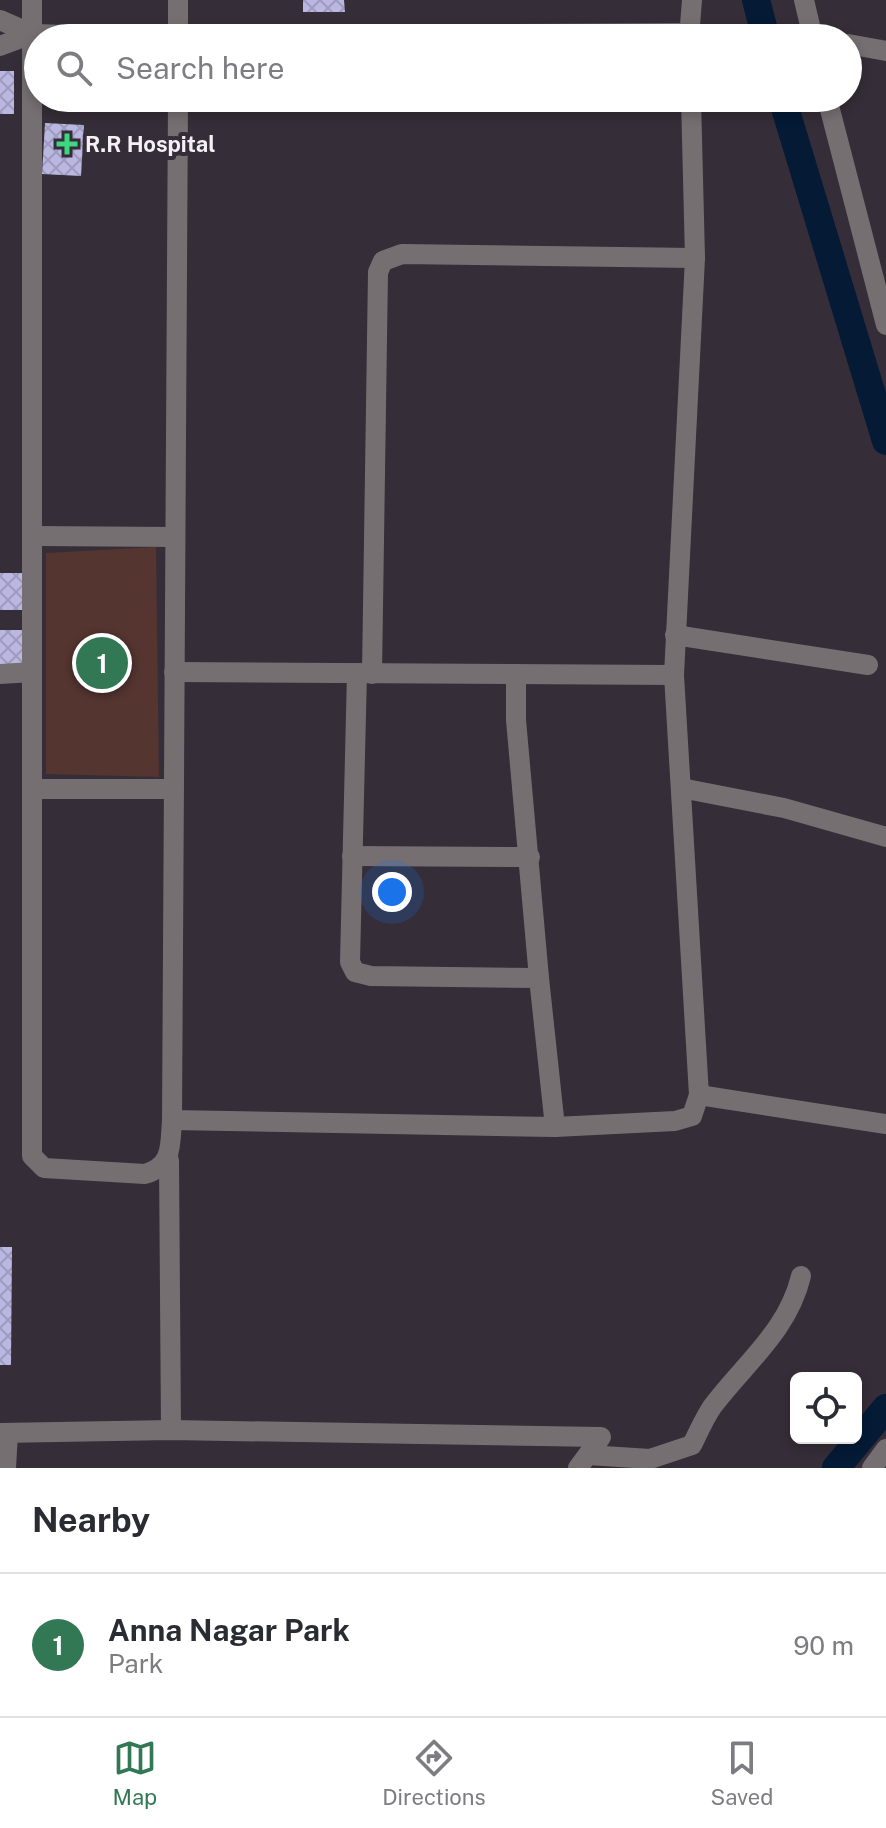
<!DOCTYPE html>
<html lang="en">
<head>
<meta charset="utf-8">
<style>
  body { margin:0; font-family:"Public Sans",sans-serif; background:#f7f7f7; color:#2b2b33 }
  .controls { position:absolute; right:24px; bottom:24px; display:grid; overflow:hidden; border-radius:12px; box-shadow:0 4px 12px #0003 }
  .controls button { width:72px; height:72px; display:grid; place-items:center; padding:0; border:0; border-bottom:2px solid #e1e1e2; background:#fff; color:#2b2b33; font:40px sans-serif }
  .you { position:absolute; left:392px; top:892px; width:28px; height:28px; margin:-20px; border:6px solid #fff; border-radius:50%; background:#1a73e8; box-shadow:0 0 0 12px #1a73e833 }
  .badge { display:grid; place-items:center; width:52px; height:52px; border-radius:50%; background:#337855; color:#fff; font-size:26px; font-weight:700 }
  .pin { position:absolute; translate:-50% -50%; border:4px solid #fff; box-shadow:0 2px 8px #0006 }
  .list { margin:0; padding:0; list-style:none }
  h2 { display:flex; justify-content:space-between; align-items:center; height:104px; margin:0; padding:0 32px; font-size:34px }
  h2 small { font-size:26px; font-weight:400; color:#7c7c81 }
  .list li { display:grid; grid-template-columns:52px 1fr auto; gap:24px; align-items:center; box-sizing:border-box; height:144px; padding:0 32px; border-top:2px solid #e1e1e2 }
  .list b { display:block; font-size:30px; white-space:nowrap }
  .list p { margin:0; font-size:26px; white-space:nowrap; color:#7c7c81 }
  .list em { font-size:26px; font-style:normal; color:#7c7c81 }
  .icon { flex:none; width:44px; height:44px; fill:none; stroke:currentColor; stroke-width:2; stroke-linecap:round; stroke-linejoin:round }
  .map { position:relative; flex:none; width:886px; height:1468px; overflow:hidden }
  .search { position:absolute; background:#fff; box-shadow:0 4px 12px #0003; left:24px; right:24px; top:24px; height:88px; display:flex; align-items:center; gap:20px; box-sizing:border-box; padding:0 28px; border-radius:44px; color:#7c7c81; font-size:30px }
  .sheet { height:248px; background:#fff }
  nav { display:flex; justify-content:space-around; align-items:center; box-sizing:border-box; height:112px; border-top:2px solid #e1e1e2; background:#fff; font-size:22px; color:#7c7c81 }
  nav a { display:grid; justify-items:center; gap:4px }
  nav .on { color:#337855 }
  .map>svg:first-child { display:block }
  .park { fill:#543530 }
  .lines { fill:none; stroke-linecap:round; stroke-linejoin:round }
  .canal { stroke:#041a35; stroke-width:28 }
  .building { fill:url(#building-cross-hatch) }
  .street { stroke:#766f71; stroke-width:20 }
  .poi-dot { fill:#3cd77e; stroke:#352d37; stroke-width:3 }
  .labels { text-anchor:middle; stroke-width:8; stroke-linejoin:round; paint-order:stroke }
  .poi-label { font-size:22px; font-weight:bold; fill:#f5eff6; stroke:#352d37; text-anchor:start }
</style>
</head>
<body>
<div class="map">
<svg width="886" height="1468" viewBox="0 0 886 1468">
  <defs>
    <pattern id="building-cross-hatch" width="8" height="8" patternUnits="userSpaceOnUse" patternTransform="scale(2)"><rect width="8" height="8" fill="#bab7e2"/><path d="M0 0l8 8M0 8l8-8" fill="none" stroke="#9e9bbc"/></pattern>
  </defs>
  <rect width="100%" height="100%" fill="#352d37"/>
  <!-- park -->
  <polygon class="park" points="156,547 159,777 46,774 46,553"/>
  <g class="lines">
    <!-- canal -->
    <g class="canal">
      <polyline points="756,0 766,38"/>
      <polyline points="782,98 886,441"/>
      <polyline points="836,1468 886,1408"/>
    </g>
  </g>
  <!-- building -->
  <g class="building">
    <polygon points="303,0 344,0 345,12 303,12"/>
    <rect x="0" y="71" width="14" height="43"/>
    <polygon points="45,123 84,125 81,176 42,174"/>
    <rect x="0" y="573" width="29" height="37"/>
    <rect x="0" y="630" width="22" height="41"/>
    <polygon points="0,1247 12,1247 11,1365 0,1365"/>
  </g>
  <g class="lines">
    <!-- street -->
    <g class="street">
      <polyline points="32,0 32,672"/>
      <polyline points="178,0 178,36 689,33 698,38"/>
      <polyline points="804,0 813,38"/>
      <polyline points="0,20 32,34"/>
      <polyline points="689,38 692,0"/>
      <polyline points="848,44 886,51"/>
      <polyline points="0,46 32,34 178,38"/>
      <polyline points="827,98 886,325"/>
      <polyline points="34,536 174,537"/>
      <polyline points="675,635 868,665"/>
      <polyline points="174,672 674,675 695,258 691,98"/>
      <polyline points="357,673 350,962 355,972 371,976 539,978 555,1127"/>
      <path d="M 0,674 L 32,672 L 32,1156 L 44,1168 L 145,1174 C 173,1166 170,1146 172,1120 L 178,98"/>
      <polyline points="372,674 378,272 383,261 402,254 695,258"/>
      <polyline points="516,674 516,720 539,978"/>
      <polyline points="681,788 784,808 886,837"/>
      <polyline points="32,789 174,789"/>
      <polyline points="352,856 530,857"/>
      <polyline points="699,1095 886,1124"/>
      <polyline points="172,1120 555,1127 675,1121 692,1116 699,1095 674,675"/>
      <polyline points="169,1160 171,1430"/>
      <polyline points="0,1433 171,1430 601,1437 578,1468"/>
      <path d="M 588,1455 L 650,1459 L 692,1445 C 698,1433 704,1419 712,1407 C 745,1363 788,1331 801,1276"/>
      <polyline points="6,1468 8,1433"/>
      <polyline points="872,1468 886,1449"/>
    </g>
  </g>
  <!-- markers -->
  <path class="poi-dot" d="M63 132h8v8h8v8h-8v8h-8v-8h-8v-8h8z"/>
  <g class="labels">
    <!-- poi labels -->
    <g class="poi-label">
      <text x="85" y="152">R.R Hospital</text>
    </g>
  </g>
</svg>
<div class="controls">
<button><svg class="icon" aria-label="locate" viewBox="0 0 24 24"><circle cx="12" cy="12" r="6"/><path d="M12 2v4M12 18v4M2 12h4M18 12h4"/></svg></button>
</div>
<div class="you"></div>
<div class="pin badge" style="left:102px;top:663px">1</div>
<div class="search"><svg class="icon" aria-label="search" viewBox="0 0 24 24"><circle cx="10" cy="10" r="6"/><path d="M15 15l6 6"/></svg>Search here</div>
</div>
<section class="sheet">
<h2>Nearby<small></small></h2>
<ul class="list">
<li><span class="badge">1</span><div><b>Anna Nagar Park</b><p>Park</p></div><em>90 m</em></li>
</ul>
</section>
<nav>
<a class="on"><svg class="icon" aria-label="map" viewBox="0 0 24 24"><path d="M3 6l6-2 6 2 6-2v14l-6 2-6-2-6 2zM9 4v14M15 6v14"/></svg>Map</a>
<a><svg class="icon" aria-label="directions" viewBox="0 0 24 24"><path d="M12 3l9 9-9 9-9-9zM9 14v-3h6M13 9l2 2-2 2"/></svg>Directions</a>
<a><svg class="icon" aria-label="saved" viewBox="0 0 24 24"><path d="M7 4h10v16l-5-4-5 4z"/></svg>Saved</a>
</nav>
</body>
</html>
